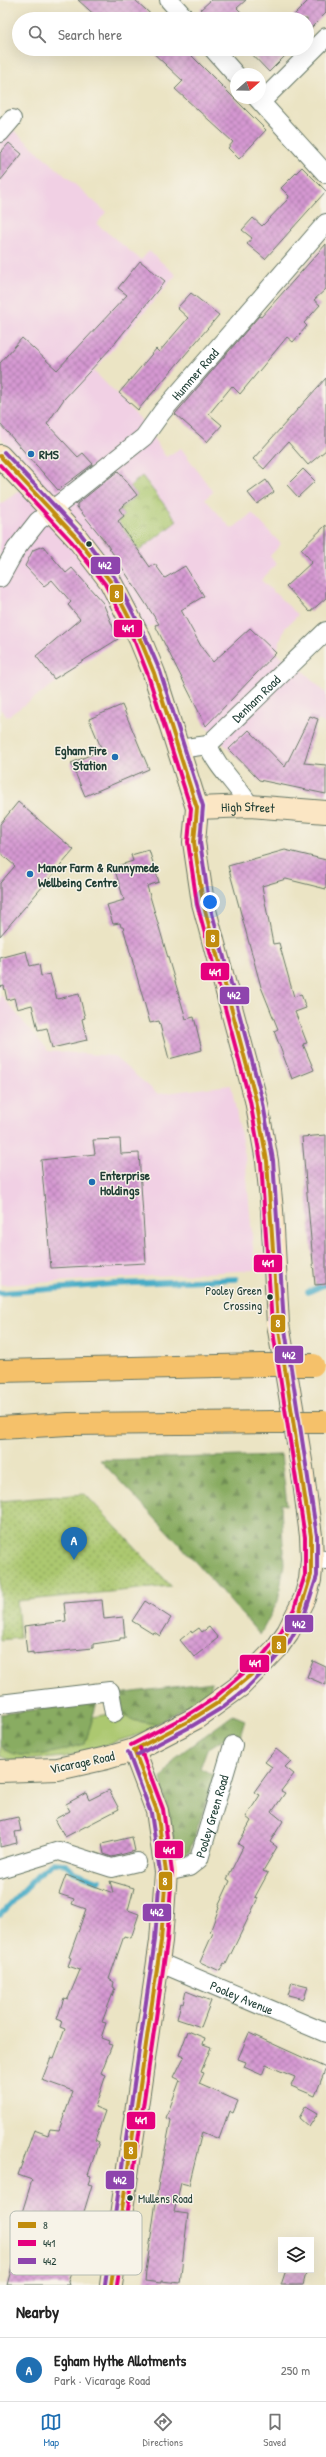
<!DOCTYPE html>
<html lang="en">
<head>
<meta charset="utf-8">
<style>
  body { margin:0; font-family:"Patrick Hand",sans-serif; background:#f2f2f2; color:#222 }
  .controls { position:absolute; right:12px; bottom:12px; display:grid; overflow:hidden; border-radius:0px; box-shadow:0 4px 16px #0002 }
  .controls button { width:36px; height:36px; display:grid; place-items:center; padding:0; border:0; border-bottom:1px solid #e0e0e0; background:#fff; color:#222; font:20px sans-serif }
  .compass { position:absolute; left:230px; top:68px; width:36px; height:36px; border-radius:50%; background:#fff; box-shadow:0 4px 16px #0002; rotate:70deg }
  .you { position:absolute; left:210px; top:902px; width:14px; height:14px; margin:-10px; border:3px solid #fff; border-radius:50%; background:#1a73e8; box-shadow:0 0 0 6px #1a73e833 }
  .badge { display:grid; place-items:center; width:26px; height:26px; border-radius:50%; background:#1f6fb2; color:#fff; font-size:13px; font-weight:700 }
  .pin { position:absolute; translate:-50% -33px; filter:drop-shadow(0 1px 2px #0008) }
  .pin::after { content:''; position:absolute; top:21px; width:14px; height:12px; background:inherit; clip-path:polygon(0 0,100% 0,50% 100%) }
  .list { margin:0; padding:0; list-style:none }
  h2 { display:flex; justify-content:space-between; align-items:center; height:52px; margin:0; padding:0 16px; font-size:17px }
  h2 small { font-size:13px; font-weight:400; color:#767676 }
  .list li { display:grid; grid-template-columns:26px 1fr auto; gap:12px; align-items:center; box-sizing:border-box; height:64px; padding:0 16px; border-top:1px solid #e0e0e0 }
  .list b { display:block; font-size:15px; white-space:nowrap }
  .list p { margin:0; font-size:13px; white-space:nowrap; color:#767676 }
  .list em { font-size:13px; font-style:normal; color:#767676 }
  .icon { flex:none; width:22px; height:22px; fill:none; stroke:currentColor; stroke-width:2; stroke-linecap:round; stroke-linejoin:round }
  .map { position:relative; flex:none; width:326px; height:2285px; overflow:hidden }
  .search { position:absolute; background:#fff; box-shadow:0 4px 16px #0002; left:12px; right:12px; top:12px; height:44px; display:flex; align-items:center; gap:10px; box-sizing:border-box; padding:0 14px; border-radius:22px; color:#767676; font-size:15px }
  .sheet { height:116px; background:#fff }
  nav { display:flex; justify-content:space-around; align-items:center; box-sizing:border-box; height:56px; border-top:1px solid #e0e0e0; background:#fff; font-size:11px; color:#767676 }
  nav a { display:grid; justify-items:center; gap:2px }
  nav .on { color:#1f6fb2 }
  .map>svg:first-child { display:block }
  .built { fill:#f1d0e4 }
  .grass { fill:#acc86f; stroke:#668252 }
  .forest { fill:url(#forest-firs); stroke:#54744b }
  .park { fill:url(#park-crowns); stroke:#668252 }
  .garden { fill:url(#garden-dots); stroke:#668252 }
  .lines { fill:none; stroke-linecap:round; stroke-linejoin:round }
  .stream { stroke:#47acc6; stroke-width:5.5 }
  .building { fill:url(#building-cross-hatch) }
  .street-casing { stroke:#676; stroke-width:20 }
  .secondary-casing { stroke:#676; stroke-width:24 }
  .highway-casing { stroke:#676; stroke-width:24 }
  .street { stroke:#fff; stroke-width:18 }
  .secondary { stroke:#fbe6c4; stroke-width:22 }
  .highway { stroke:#f5c16b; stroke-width:22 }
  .highway-bridge-casing { stroke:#676; stroke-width:24; stroke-linecap:butt }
  .highway-bridge { stroke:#f5c16b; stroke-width:22 }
  .bus-1-casing { stroke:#f7f3e8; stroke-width:7 }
  .bus-2-casing { stroke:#f7f3e8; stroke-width:7 }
  .bus-3-casing { stroke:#f7f3e8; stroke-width:7 }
  .bus-1 { stroke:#c18c0d; stroke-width:4 }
  .bus-2 { stroke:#e5007d; stroke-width:4 }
  .bus-3 { stroke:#8e44ad; stroke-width:4 }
  .poi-dot { fill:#1f6fb2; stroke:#f7f3e8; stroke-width:1.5 }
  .bus-dot { fill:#1f3d34; stroke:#f7f3e8; stroke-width:1.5 }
  .labels { text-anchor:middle; stroke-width:3; stroke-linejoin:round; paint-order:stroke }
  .bus-label { font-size:12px; fill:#1f3d34; stroke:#f7f3e8; text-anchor:end }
  .street-label { font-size:13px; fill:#1f3d34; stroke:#f7f3e8 }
  .poi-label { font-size:13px; font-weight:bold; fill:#1f3d34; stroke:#f7f3e8; text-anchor:start }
  .key { fill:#f7f3e8; stroke:#b6bcb2; stroke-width:1 }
  .key-label { font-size:11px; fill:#1f3d34 }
  .line-badge { stroke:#f7f3e8; stroke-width:1.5 }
  .badge-label { font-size:11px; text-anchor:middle; font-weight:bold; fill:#fff }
</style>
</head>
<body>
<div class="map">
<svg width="326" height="2285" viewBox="0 0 326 2285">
  <defs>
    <pattern id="forest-firs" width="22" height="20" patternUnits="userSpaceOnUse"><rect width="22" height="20" fill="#89ac62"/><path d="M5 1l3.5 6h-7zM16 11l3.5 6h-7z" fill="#6f8d52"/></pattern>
    <pattern id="park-crowns" width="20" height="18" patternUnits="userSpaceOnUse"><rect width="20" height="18" fill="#acc86f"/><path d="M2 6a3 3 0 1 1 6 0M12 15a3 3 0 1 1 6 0" fill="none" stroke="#8ba45c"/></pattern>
    <pattern id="garden-dots" width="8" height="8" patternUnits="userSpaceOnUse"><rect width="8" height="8" fill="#acc86f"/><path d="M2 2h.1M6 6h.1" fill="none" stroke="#8ba45c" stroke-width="1.8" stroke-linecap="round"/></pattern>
    <pattern id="building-cross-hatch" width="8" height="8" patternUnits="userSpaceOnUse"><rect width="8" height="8" fill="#d598d2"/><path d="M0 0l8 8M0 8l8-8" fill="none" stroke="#ac7dab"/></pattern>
  </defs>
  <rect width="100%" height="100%" fill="#f7f3e8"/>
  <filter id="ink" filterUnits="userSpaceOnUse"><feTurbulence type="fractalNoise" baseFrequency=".025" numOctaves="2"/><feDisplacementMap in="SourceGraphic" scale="8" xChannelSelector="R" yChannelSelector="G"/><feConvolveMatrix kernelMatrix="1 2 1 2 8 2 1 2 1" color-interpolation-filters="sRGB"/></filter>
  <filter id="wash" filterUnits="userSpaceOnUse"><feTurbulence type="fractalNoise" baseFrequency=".012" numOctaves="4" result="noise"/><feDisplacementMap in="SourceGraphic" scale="16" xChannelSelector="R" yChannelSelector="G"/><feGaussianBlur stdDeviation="0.9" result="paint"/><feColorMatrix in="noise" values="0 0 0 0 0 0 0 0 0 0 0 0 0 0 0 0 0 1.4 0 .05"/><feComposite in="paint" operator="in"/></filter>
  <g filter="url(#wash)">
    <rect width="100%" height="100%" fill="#ebe4c4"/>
    <!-- built -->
    <g class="built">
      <polygon points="0,118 106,212 97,224 141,260 149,251 176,275 94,371 141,420 166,457 181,448 213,492 205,499 232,529 252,513 281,544 270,556 277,564 261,580 298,615 285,628 276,653 301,669 326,693 326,724 317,720 304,763 300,790 260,781 206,726 155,625 118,639 7,717 0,709 0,504 38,479 0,437"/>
      <polygon points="0,994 48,1051 113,1056 158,1094 231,1085 245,1155 255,1270 0,1285"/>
    </g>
    <!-- grass -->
    <polygon class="grass" points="121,1712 131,1720 157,1724 144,1733 65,1757 11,1761 0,1756 0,1745 5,1751 85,1744 93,1717"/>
    <!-- forest -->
    <g class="forest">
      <polygon points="281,1455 287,1505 281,1504 284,1564 278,1601 260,1635 183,1548 100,1460"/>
      <polygon points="212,1682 210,1692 157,1724 131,1720 121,1712 118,1694"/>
      <path d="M 97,1702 L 85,1744 C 62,1750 18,1766 0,1745 L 0,1714 Z"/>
      <polygon points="233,1715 245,1720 239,1740 225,1738 207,1749 200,1768 215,1776 190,1850 183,1856 176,1853 161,1779 177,1756"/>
    </g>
    <!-- park -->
    <polygon class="park" points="142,476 177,521 139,551 127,533 108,546 100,536 124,516 119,509 137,495 130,486"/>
    <!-- garden -->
    <polygon class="garden" points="85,1494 171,1586 17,1601 20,1638 0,1640 0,1501"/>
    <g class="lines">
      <!-- stream -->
      <g class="stream">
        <polyline points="308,1292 326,1284"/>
        <polyline points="0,1293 115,1284 236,1279"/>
        <polyline points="0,1915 43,1870 53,1863 66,1864 74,1872 99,1881 100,1880"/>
      </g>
    </g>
    <g id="blocks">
      <!-- building -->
      <g class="building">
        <polygon points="78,0 135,0 156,19 99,19"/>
        <polygon points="211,0 246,0 237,8 248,19 208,19 200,10"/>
        <polygon points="309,0 326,0 326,13 307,32 307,19 290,19"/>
        <polygon points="149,49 185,49 266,130 239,159 228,148 233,142 175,89 183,81"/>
        <polygon points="247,49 292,49 269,72"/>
        <polygon points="9,143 22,154 0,181 0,153"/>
        <polygon points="302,167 326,191 265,259 247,244 252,238 242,230 253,218 262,226 265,223 288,199 289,196 281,188"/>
        <polygon points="326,244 326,289 314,300 320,305 304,323 307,326 293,342 287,337 240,394 232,386 209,414 222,425 207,442 175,414 259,316 261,317"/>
        <polygon points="140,261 165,281 112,347 64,399 47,424 78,457 83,453 93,464 58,490 0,424 0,363 22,338 57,370 127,295 118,288"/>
        <polygon points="191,293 219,315 138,410 119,393 156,349 159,352 188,318 177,308"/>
        <polygon points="326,378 326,450 308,465 288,442 264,469 253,459"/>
        <polygon points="303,469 315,481 298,497 287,485"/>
        <polygon points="118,471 137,495 119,509 124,516 118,521 150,567 155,564 165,578 185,566 204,596 181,610 202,648 213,662 250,628 276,653 206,726 155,625 159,624 104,540 77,507 77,504"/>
        <polygon points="266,480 274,492 257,504 248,493"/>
        <polygon points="326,525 326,598 310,612 286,586 312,562 301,549"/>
        <polygon points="43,546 66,573 72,568 103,603 118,639 54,679 36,656 80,619 68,605 71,602 52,580 44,586 25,566 33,550"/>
        <polygon points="122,705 149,769 85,796 71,763 102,750 89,719"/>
        <polygon points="310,716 318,719 304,763 326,765 326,794 259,780 229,749 249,730 285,767"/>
        <polygon points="18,802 74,850 0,936 0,883 15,866 0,853 0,824"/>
        <polygon points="149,850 159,882 147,886 186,1019 194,1017 202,1050 169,1059 159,1021 150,1023 123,927 121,927 120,923 113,924 107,905 124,900 114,867 133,861 131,855"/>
        <polygon points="285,850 326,860 326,889 286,879 262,886 273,944 279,943 294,997 301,994 306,1008 295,1012 307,1043 303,1044 314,1070 292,1079 274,1031 278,1029 261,987 228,866"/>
        <polygon points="26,951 30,966 39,964 41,976 50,974 57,999 79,994 85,1018 82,1019 87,1040 52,1048 47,1028 38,1030 32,1005 17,1009 14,998 7,1000 4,986 0,987 0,958"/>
        <polygon points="326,1135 326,1284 315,1285 302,1137"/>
        <polygon points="120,1139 121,1154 139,1153 146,1263 51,1268 41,1160 95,1154 93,1140"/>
        <polygon points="102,1600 104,1619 123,1617 125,1638 120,1638 120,1640 93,1644 93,1648 33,1654 33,1652 27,1653 24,1626 66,1621 64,1603"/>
        <polygon points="145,1601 171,1618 160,1636 154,1632 153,1634 132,1621"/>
        <polygon points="209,1627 218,1638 194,1657 180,1640 191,1631 192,1633 199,1628 202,1632"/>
        <polygon points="313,1661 326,1667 326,1685 307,1677"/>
        <polygon points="276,1749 291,1761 285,1767 294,1774 281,1791 285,1793 272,1812 283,1821 270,1842 277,1847 263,1871 268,1873 255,1897 258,1898 226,1964 224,1963 220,1971 200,1962 213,1933 210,1932 219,1908 218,1907 230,1881 227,1879 243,1847 238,1844 251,1821 246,1817 260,1795 254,1792 272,1767 265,1762"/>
        <polygon points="109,1790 119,1809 65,1837 55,1819 70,1811 66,1804 86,1793 89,1800"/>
        <polygon points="18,1817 21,1831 15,1832 17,1843 0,1847 0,1821"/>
        <polygon points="132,1837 135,1851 112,1857 104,1854 102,1844"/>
        <polygon points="66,1875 113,1893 110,1881 134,1888 128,1910 139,1914 131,1938 124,1936 109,1979 114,1982 113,1987 115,1988 102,2022 106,2023 101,2038 109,2041 108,2044 112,2045 101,2073 106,2075 95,2107 105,2111 95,2140 99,2142 88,2175 91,2176 88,2184 92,2185 77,2235 83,2238 68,2282 69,2285 7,2285 13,2263 35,2271 48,2229 20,2219 32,2180 18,2175 34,2130 48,2135 50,2129 59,2130 73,2091 42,2080 51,2057 54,2058 65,2029 60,2027 62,2021 57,2019 64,1998 68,1999 80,1970 68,1966 71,1958 69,1957 86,1909 72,1904 74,1899 59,1894"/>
        <polygon points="292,1982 308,1986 304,1999 288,1995"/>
        <polygon points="186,1991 211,2001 201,2027 177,2019 181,2003 183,2004"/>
        <polygon points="188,2031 205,2038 203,2044 211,2047 201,2072 204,2073 199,2084 238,2101 233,2113 229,2111 219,2139 202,2132 189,2185 181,2183 174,2212 188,2214 180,2283 161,2281 161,2283 145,2281 146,2272 159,2180 171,2120 166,2118 180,2080 174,2077 184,2057 179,2055"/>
        <polygon points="249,2033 326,2068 315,2096 291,2086 295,2077 266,2065 262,2075 244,2067 246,2062 238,2059"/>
        <polygon points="306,2106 318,2113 309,2127 299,2118"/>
        <polygon points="286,2270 307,2270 303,2285 281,2285"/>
      </g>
    </g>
  </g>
  <g filter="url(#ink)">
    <use href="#blocks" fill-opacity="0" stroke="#676" stroke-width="1"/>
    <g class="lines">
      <defs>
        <g id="street">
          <polyline points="169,0 186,19"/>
          <polyline points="213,49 236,75"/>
          <polyline points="257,98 326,174"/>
          <polyline points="261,102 326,37"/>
          <polyline points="0,133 12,119"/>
          <path id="s1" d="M 0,578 L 16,549 L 38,521 L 144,437 L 162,412 L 326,223"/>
          <path d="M 208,745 C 217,768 237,784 250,806"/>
          <path id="s2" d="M 178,749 L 208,745 L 326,631"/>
          <polyline points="312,1559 326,1560"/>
          <polyline points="0,1704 110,1691 114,1713"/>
          <polyline points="0,1869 59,1851 112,1868 137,1862"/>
          <path id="s3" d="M 166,1872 L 189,1867 L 199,1859 L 233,1745"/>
          <path id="s4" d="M 158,1962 L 326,2033"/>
        </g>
        <g id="secondary">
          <polyline points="0,456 76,537 110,581 140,639 154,673 197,808 194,842 203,903 256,1100 267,1161 272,1210 278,1324 302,1467 311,1536 312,1559 310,1580 305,1598 288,1632 276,1649 240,1686 196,1718 134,1750 107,1758 58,1769 0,1771"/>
          <path id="s5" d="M 197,808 L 250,806 L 326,812"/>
          <polyline points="111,2285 161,1941 166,1872 157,1811 134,1750"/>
        </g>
        <g id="highway">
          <polyline points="0,1371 262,1365"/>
          <polyline points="0,1428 68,1424 274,1422"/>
        </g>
      </defs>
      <!-- street casing -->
      <use href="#street" class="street-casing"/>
      <!-- secondary casing -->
      <use href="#secondary" class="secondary-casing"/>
      <!-- highway casing -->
      <use href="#highway" class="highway-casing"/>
      <!-- street -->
      <use href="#street" class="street"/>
      <!-- secondary -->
      <use href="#secondary" class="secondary"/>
      <!-- highway -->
      <use href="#highway" class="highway"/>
      <defs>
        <g id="highway-bridge">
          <polyline points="262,1365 313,1365"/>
          <polyline points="274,1422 324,1422"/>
        </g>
      </defs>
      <!-- highway-bridge casing -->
      <use href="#highway-bridge" class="highway-bridge-casing"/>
      <!-- highway-bridge -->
      <use href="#highway-bridge" class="highway-bridge"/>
      <defs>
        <g id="bus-1">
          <polyline points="0,456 76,537 110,581 140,639 154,673 197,808 194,842 203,903 256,1100 267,1161 278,1324 311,1536 311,1575 300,1611 284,1638 265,1663 216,1704 189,1721 134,1750"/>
          <polyline points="111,2285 161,1941 166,1872 157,1811 134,1750"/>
        </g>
        <g id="bus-2">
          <polyline points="0,465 71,541 105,584 135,642 148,675 191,809 188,842 197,904 250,1101 261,1162 272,1325 305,1537 305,1575 294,1609 279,1635 260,1659 213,1699 186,1716 131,1745"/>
          <polyline points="117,2285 167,1942 172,1872 163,1809 140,1748"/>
        </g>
        <g id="bus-3">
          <polyline points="4,452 80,533 115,578 145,636 160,671 203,806 200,842 209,902 262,1098 273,1160 284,1323 317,1536 317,1576 305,1613 289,1642 269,1666 246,1689 220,1709 192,1726 137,1755"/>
          <polyline points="105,2284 155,1940 160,1872 151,1813 128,1752"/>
        </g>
      </defs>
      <!-- bus-1 casing -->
      <use href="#bus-1" class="bus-1-casing"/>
      <!-- bus-2 casing -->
      <use href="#bus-2" class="bus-2-casing"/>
      <!-- bus-3 casing -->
      <use href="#bus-3" class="bus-3-casing"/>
      <!-- bus-1 -->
      <use href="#bus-1" class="bus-1"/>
      <!-- bus-2 -->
      <use href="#bus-2" class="bus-2"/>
      <!-- bus-3 -->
      <use href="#bus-3" class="bus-3"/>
    </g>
  </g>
  <!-- markers -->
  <g class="poi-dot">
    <circle cx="31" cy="454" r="4"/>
    <circle cx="115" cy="757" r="4"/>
    <circle cx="30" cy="874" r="4"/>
    <circle cx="92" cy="1182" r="4"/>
  </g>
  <g class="bus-dot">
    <circle cx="89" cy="544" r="3.5"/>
    <circle cx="270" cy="1297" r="3.5"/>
    <circle cx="130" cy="2198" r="3.5"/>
  </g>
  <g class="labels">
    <!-- bus labels -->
    <g class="bus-label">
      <text x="262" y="1295">Pooley Green<tspan x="262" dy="15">Crossing</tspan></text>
      <text x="138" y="2203" text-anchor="start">Mullens Road</text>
    </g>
    <!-- street labels -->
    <g class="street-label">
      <text dy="5" stroke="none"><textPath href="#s1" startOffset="285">Hummer Road</textPath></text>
      <text dy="5" stroke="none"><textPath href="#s2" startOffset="97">Denham Road</textPath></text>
      <text dy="5" stroke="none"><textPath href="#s5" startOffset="51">High Street</textPath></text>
      <text transform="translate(82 1762) rotate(-12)" y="5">Vicarage Road</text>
      <text dy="5" stroke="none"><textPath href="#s3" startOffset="81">Pooley Green Road</textPath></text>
      <text dy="5" stroke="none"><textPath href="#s4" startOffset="91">Pooley Avenue</textPath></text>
    </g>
    <!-- poi labels -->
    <g class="poi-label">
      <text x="39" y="459">RMS</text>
      <text x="107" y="755" text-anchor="end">Egham Fire<tspan x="107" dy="15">Station</tspan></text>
      <text x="38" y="872">Manor Farm &amp; Runnymede<tspan x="38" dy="15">Wellbeing Centre</tspan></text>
      <text x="100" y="1180">Enterprise<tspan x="100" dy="15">Holdings</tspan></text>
    </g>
  </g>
  <!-- legend -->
  <rect x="10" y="2211" width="132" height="64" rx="6" class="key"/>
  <rect x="18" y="2222" width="18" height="6" fill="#c18c0d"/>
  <rect x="18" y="2240" width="18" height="6" fill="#e5007d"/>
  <rect x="18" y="2258" width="18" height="6" fill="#8e44ad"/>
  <g class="key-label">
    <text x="43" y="2229">8</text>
    <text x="43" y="2247">441</text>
    <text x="43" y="2265">442</text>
  </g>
  <g class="line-badge">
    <rect x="90" y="556" width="31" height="19" rx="4" fill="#8e44ad"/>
    <rect x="109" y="584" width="15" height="19" rx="4" fill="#c18c0d"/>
    <rect x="113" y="619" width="30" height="19" rx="4" fill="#e5007d"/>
    <rect x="205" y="929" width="15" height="19" rx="4" fill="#c18c0d"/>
    <rect x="200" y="962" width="30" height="19" rx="4" fill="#e5007d"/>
    <rect x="219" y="986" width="31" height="19" rx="4" fill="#8e44ad"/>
    <rect x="253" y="1254" width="30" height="19" rx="4" fill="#e5007d"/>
    <rect x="270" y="1314" width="16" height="19" rx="4" fill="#c18c0d"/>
    <rect x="274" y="1345" width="30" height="19" rx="4" fill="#8e44ad"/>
    <rect x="284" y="1614" width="30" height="19" rx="4" fill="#8e44ad"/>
    <rect x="271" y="1635" width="16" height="19" rx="4" fill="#c18c0d"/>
    <rect x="239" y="1654" width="31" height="19" rx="4" fill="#e5007d"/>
    <rect x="154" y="1840" width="30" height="19" rx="4" fill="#e5007d"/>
    <rect x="158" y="1871" width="15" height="20" rx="4" fill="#c18c0d"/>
    <rect x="142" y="1903" width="30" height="19" rx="4" fill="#8e44ad"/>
    <rect x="126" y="2111" width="30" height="19" rx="4" fill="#e5007d"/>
    <rect x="123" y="2141" width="15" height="19" rx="4" fill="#c18c0d"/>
    <rect x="105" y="2170" width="30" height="20" rx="4" fill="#8e44ad"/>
  </g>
  <g class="badge-label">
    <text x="105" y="569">442</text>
    <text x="117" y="598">8</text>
    <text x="128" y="632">441</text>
    <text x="213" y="942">8</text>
    <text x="215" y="976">441</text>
    <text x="234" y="999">442</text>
    <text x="268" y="1267">441</text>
    <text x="278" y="1327">8</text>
    <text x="289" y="1359">442</text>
    <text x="299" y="1628">442</text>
    <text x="279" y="1649">8</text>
    <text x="255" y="1667">441</text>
    <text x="169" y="1854">441</text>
    <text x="165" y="1885">8</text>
    <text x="157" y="1916">442</text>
    <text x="141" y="2124">441</text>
    <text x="131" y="2154">8</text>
    <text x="120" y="2184">442</text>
  </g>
</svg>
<div class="controls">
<button><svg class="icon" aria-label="layers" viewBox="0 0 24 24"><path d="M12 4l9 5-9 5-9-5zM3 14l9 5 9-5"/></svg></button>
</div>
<svg class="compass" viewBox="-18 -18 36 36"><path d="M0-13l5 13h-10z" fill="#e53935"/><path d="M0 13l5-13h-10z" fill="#767676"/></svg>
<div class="you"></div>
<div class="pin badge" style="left:74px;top:1560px">A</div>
<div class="search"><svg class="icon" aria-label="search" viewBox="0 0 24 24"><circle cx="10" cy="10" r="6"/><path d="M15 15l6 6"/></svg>Search here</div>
</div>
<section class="sheet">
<h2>Nearby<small></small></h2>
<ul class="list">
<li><span class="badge">A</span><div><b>Egham Hythe Allotments</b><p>Park · Vicarage Road</p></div><em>250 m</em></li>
</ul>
</section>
<nav>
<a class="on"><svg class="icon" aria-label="map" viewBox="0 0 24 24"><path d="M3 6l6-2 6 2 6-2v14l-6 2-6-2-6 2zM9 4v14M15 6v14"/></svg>Map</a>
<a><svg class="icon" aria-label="directions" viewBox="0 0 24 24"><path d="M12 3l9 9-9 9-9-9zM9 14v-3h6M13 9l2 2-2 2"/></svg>Directions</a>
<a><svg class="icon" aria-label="saved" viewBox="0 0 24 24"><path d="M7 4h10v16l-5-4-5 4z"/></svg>Saved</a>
</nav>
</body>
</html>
